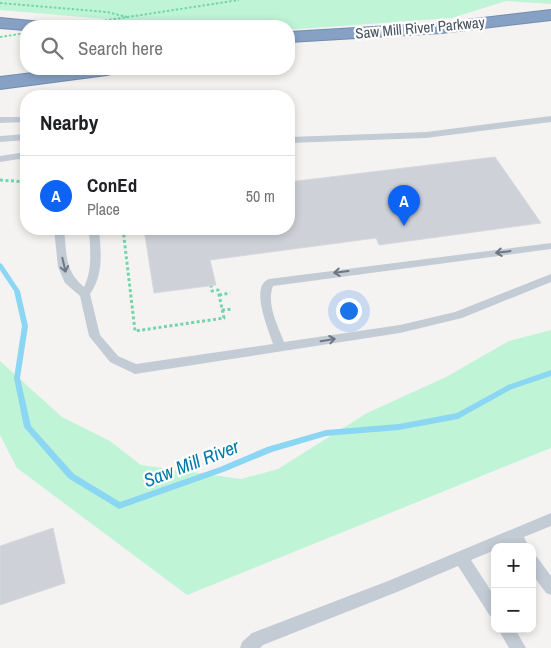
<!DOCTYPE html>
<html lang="en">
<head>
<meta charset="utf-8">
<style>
  body { margin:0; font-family:"Archivo Narrow",sans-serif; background:#f6f6f6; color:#202124 }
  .controls { position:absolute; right:15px; bottom:15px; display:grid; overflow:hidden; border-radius:10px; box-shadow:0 2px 8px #0003 }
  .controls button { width:45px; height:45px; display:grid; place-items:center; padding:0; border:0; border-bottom:1px solid #e0e0e0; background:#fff; color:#202124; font:25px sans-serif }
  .you { position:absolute; left:348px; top:310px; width:18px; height:18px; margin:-12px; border:4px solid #fff; border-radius:50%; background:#1a73e8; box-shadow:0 0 0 8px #1a73e833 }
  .badge { display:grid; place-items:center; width:32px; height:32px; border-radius:50%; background:#0d63f4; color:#fff; font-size:16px; font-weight:700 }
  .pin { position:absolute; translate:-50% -41px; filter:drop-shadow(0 1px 2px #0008) }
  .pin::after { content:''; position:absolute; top:26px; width:18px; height:15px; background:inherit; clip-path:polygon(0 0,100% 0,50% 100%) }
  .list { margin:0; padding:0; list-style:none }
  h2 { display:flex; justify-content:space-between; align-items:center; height:65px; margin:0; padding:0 20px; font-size:21px }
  h2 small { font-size:16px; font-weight:400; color:#757577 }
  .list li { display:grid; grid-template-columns:32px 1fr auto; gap:15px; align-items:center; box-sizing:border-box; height:80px; padding:0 20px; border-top:1px solid #e0e0e0 }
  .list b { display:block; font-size:19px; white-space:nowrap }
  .list p { margin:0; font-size:16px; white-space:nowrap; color:#757577 }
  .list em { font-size:16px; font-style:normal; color:#757577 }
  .icon { flex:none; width:28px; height:28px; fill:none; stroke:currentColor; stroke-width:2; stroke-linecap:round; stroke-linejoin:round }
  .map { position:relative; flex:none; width:551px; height:648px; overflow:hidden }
  .search { position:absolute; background:#fff; box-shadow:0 2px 8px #0003; left:20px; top:20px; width:275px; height:55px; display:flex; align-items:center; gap:12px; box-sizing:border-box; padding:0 18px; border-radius:20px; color:#757577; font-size:19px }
  .panel { position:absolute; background:#fff; box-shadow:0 2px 8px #0003; left:20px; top:90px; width:275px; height:145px; border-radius:20px }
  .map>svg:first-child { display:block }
  .green { fill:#c0f4d7 }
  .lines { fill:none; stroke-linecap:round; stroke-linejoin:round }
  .stream { fill:#8ad6f3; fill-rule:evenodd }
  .building { fill:#ced1d8; stroke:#d6d8de }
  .highway-casing { stroke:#728cb0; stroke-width:2 }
  .path-far1 { stroke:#74d5ac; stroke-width:2; stroke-dasharray:2.5 2; stroke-linecap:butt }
  .path { stroke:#74d5ac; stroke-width:3; stroke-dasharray:3 2.5; stroke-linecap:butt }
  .lane { fill:#c3ccd5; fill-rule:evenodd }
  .highway { fill:#87a1c4; fill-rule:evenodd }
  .path-bridge { stroke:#74d5ac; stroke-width:2; stroke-dasharray:2.5 2; stroke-linecap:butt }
  .oneway { stroke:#6d7884 }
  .labels { text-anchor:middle; stroke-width:4.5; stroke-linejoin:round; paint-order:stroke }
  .far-street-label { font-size:15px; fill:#485462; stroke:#fff }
  .water-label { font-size:19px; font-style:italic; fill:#037cab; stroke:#fff }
</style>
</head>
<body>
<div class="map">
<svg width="551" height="648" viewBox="0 0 551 648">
  <rect width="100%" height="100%" fill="#f5f3f2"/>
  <!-- green -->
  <g class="green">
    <polygon points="0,0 551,0 551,4 506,1 452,18 300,29 289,29 289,26 175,25 0,10"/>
    <polygon points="551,330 551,448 187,595 17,468 0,435 0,361 62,417 110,441 141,465 241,479 278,469 367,413 446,377 509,341"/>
  </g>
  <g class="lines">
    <!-- stream -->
    <polygon class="stream" points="0,263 2,264 20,291 28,326 20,378 31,426 74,474 120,502 220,467 267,447 326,430 399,424 457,413 508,385 551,370 551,376 512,389 458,419 399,430 326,436 272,452 226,471 119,509 68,478 24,427 14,378 22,326 14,291 0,270"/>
  </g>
  <!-- building -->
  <g class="building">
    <polygon points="495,157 541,223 379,245 376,238 210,260 216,285 154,293 144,229 289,229 289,182"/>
    <polygon points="53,528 65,583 0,605 0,546"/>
  </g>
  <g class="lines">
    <defs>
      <g id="highway">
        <polygon points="551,10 551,20 441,33 289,42 289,32 441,23"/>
        <polygon points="0,18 42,22 45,26 26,26 26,30 0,28"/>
        <polygon points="65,69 116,69 114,73 107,75 0,89 0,77"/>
      </g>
    </defs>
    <!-- highway casing -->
    <use href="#highway" class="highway-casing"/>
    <!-- path-far1 -->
    <g class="path-far1">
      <polyline points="0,3 107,12 127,17"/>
      <polyline points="69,26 239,0"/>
    </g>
    <!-- path -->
    <g class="path">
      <polyline points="0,180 26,182"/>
      <polyline points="123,229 135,331 224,318 218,290 212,291 211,286"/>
      <polyline points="219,295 230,293"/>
      <polyline points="222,310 233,309"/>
    </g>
    <!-- lane -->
    <g class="lane">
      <polygon points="551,116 551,122 426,138 289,143 289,137 426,132"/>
      <polygon points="0,117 26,117 26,122 0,123"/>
      <polygon points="26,134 26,140 0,142 0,136"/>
      <polygon points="26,152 26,158 0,162 0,156"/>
      <path d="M 54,229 L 64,229 C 67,254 64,270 84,287 C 93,269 90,249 89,229 L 99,229 C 101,252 104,274 90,294 L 100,335 L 118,356 L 136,364 L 273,344 C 269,331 249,286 269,279 L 551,243 L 551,249 L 273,286 C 266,304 278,326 284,342 L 400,325 L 455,312 L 551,274 L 551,282 L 462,318 L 400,333 L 135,374 L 110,362 L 89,336 L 80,296 L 65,283 L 58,267 Z"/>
      <polygon points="551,513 551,526 524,537 529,547 514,547 511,543 502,547 495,547 495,550 471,560 495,597 495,618 490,616 458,566 397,592 263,645 260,648 240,648 242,642 252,633 388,581"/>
      <polygon points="532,555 537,557 551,576 551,595 546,593 532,574"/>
      <polygon points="498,629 515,629 526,648 509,648"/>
    </g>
    <!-- highway -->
    <use href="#highway" class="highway"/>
    <!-- path-bridge -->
    <polyline class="path-bridge" points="0,37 26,33"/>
  </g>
  <!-- one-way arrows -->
  <defs><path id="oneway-shaft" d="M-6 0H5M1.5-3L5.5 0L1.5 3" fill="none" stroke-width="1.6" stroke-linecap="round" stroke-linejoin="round" transform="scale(1.25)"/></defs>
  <g class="oneway">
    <use href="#oneway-shaft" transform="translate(503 252) rotate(173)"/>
    <use href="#oneway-shaft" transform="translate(64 265) rotate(77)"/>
    <use href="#oneway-shaft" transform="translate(341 272) rotate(173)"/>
    <use href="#oneway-shaft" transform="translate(328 340) rotate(-9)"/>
  </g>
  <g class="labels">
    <!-- far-street labels -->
    <g class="far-street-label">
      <text transform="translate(420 28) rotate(-5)" y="5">Saw Mill River Parkway</text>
    </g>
    <!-- water labels -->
    <g class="water-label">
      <text transform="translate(191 463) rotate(-21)" y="7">Saw Mill River</text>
    </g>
  </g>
</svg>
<div class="controls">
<button>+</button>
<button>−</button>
</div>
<div class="you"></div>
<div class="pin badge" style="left:404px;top:226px">A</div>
<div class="search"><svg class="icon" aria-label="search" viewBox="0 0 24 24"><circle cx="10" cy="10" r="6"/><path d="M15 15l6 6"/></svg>Search here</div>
<section class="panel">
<h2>Nearby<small></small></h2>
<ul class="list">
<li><span class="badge">A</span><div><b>ConEd</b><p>Place</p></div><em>50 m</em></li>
</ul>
</section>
</div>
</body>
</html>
